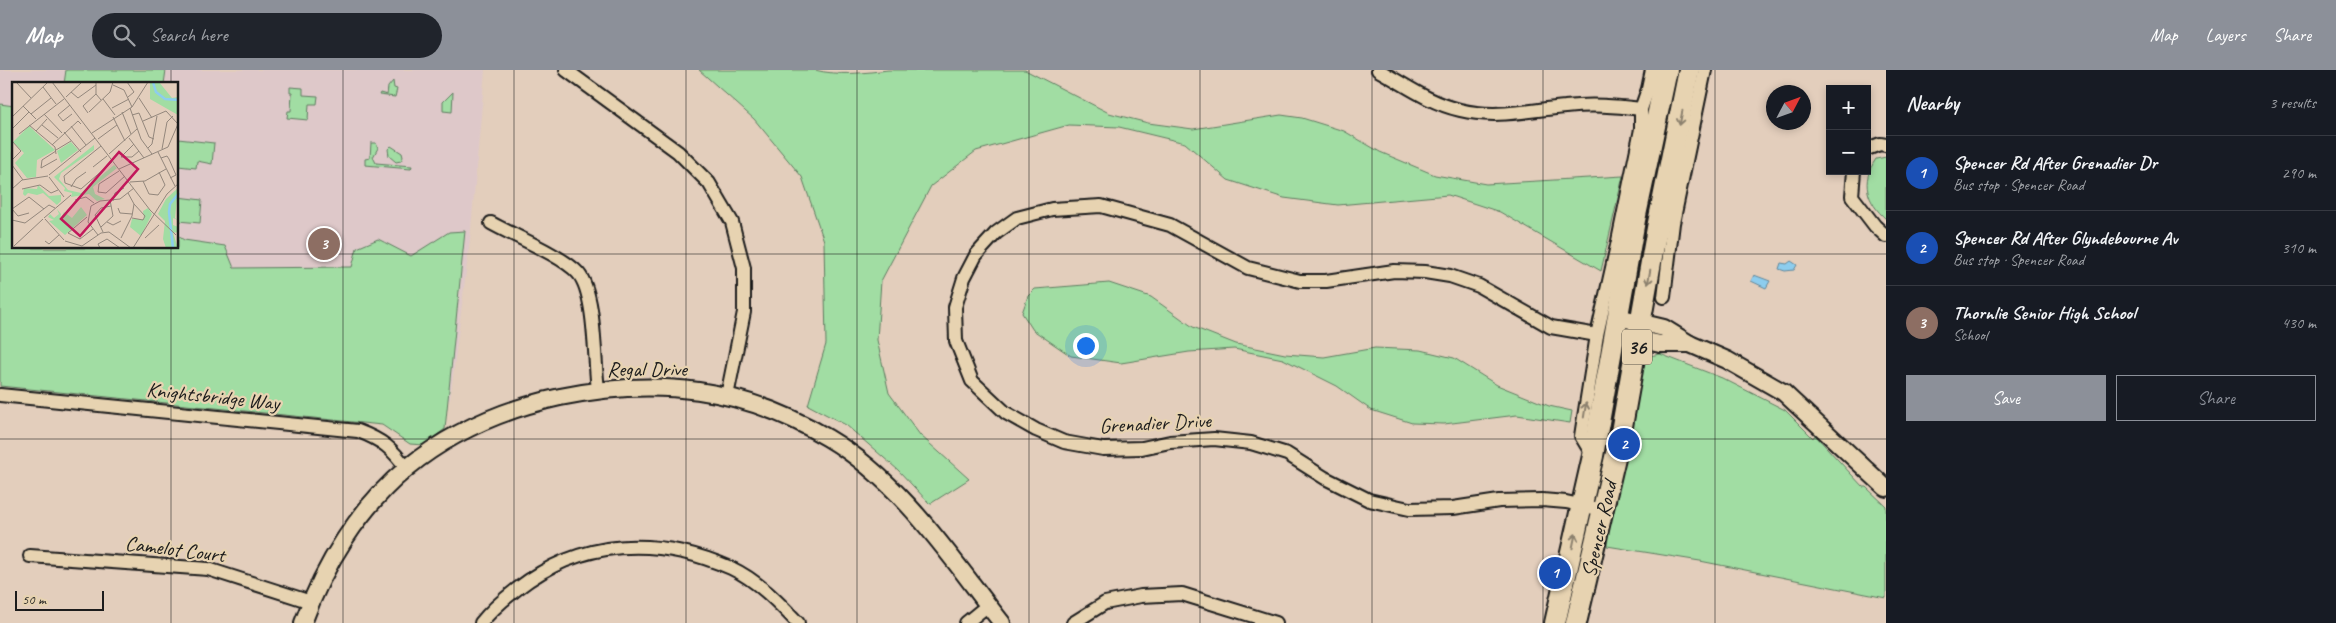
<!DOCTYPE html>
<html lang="en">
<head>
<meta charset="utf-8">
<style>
  body { margin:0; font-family:Caveat,sans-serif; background:#20242c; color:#f1f3f6 }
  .controls { position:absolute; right:15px; top:15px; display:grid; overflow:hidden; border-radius:0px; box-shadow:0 2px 8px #0003 }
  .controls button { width:45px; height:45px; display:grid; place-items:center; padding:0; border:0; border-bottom:1px solid #363941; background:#171b24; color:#f1f3f6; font:25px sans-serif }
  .compass { position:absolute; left:1766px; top:15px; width:45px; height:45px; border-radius:50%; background:#171b24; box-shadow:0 2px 8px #0003; rotate:49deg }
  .scale { position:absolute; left:15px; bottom:12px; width:89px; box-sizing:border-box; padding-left:5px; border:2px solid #1c1c1c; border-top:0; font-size:14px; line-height:18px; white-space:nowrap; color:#1c1c1c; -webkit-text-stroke:4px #e7d3b1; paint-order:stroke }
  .you { position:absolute; left:1085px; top:275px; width:18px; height:18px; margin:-12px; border:4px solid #fff; border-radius:50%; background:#1a73e8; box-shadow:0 0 0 8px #1a73e833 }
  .badge { display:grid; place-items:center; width:32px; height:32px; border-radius:50%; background:#8c9099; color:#fff; font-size:16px; font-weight:700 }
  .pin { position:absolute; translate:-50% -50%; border:2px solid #fff; box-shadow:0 1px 5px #0006 }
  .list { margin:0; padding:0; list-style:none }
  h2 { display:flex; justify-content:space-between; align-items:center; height:65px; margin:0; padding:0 20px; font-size:21px }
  h2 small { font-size:16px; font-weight:400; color:#9ea1a6 }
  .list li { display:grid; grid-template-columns:32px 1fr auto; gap:15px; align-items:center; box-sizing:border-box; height:75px; padding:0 20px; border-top:1px solid #363941 }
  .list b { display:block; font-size:19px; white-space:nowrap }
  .list p { margin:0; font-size:16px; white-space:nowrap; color:#9ea1a6 }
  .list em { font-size:16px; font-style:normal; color:#9ea1a6 }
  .actions { display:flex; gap:10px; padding:15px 20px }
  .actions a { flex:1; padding:11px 0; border:1px solid #8c9099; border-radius:0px; text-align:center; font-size:18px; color:#8c9099 }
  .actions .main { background:#8c9099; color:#fff }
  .icon { flex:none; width:28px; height:28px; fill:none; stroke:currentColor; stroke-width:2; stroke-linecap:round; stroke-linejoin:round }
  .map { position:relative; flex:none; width:1886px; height:553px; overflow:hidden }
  header { display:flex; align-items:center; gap:30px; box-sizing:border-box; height:70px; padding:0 25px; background:#8c9099; color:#fff }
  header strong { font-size:24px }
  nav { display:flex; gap:28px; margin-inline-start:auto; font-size:18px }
  .search { width:350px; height:45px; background:#20242c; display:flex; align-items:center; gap:12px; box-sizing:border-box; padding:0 18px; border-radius:28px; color:#9ea1a6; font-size:19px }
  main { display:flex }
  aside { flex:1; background:#171b24 }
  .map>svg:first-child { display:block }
  .built { fill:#dec8c9; fill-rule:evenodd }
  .green { fill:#a1dda3; stroke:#5e7c60 }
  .water { fill:#8dcdee; stroke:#60869a }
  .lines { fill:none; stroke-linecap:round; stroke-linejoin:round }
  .minor-casing { stroke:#1c1c1c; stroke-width:16 }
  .tertiary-casing { stroke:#1c1c1c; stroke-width:20 }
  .primary-casing { stroke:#1c1c1c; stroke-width:24 }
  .minor { stroke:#e7d3b1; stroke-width:12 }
  .tertiary { stroke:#e7d3b1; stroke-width:16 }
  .primary { stroke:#e7d3b1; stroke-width:20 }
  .oneway { stroke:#8c816e }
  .grid { fill:none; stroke:#1c1c1c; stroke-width:1; stroke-opacity:0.55 }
  .labels { text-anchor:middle; stroke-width:4.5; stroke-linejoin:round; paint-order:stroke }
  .shield { fill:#e7d3b1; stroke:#595349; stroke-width:1 }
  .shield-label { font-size:20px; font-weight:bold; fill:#1c1c1c }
  .street-label { font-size:21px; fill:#1c1c1c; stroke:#e7d3b1 }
  .inset-river { fill:none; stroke:#8dcdee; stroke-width:2.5 }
  .inset-road { fill:none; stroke:#93877c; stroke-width:1 }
  .view { fill:#c2185b; fill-opacity:0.15; stroke:#c2185b; stroke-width:2.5 }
  .inset-edge { fill:none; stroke:#1c1c1c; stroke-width:2.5 }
</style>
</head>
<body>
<header>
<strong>Map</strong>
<div class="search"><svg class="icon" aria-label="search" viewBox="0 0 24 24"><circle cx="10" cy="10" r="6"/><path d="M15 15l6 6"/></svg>Search here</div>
<nav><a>Map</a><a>Layers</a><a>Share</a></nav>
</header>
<main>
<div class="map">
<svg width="1886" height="553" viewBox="0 0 1886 553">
  <rect width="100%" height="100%" fill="#e3cebc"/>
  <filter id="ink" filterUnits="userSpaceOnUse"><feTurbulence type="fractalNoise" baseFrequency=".02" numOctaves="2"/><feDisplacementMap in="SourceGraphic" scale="10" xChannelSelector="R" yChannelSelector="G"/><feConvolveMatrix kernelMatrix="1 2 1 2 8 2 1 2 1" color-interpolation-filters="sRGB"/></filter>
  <g filter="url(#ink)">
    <!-- built -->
    <path class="built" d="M 0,0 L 485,0 L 470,170 L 450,330 L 397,348 L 0,308 ZM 14,14 L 178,14 L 178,178 L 14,178 Z"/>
    <!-- green -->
    <g class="green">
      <polygon points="66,0 166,0 164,14 64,14"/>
      <path d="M 699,0 L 815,0 C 837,6 865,3 888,0 L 1025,0 L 1109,43 L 1148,53 L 1193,59 L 1281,45 L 1302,48 L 1344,61 L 1380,82 L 1435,105 L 1486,114 L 1623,106 L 1601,201 L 1500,142 L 1448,125 L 1338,135 L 1284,128 L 1228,110 L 1185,73 L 1119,57 L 1069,55 L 976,81 L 931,116 L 881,211 L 877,270 L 889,323 L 920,365 L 969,409 L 930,434 L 898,400 L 846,355 L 808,335 L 826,274 L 824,171 L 802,107 L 754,49 Z"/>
      <polygon points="393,11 394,18 397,19 395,27 379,25 380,23 387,25 388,17"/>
      <polygon points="290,17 303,18 303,25 318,26 317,34 309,34 308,50 287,48 288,41 291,41 292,23 290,23"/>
      <polygon points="453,22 452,42 443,41 443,32"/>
      <polygon points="0,34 14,36 14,178 178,178 178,166 184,170 225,176 234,198 352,197 357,178 378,169 411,186 449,162 465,161 445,359 424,375 410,374 382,355 0,316"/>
      <polygon points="178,69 214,73 212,94 197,91 196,98 178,96"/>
      <polygon points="371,73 376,73 378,78 373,87 376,93 412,96 411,99 365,95 365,89 370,88"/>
      <polygon points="391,76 402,83 403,87 401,91 396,92 389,86 388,79"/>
      <path d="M 1886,87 L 1886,149 C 1867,132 1860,112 1876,89 Z"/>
      <polygon points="178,127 202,130 200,153 178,151"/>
      <polygon points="1109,213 1151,227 1193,257 1236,274 1285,284 1324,287 1375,278 1420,280 1454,288 1497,315 1549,336 1572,341 1570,353 1517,345 1444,354 1412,353 1371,340 1337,316 1283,289 1234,279 1189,282 1121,293 1071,286 1033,260 1022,243 1028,226 1035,219"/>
      <polygon points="1660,284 1722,308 1785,340 1813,368 1815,365 1863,417 1866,417 1886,436 1886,528 1700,491 1607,476 1617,396 1625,385 1644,287"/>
    </g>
    <!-- water -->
    <g class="water">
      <polygon points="1791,191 1797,195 1794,200 1785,201 1779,199 1781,193 1787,194"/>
      <polygon points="1754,205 1770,211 1766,218 1751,211"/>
    </g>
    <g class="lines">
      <defs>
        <g id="minor">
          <polyline points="566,0 678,82 709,113 732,152 744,198 744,242 727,326"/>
          <path d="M 1378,0 C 1406,15 1427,32 1460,40 C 1496,49 1529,40 1565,37 C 1592,34 1615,36 1641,39"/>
          <polyline points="1867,79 1880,74 1886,75"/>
          <polyline points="1854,101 1852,126 1875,156 1886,166"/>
          <path d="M 491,153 C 512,165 563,186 578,203 C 596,223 594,291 598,319"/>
          <polyline points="1664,227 1673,153 1705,0"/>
          <polyline points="1597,265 1551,257 1479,216 1450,206 1425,202 1394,201 1326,211 1300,211 1248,198 1170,155 1101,136 1052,139 1017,148 996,163 976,185 964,208 955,237 956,271 972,311 1006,343 1036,360 1064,372 1103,379 1142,378 1170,372 1214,369 1251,373 1287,384 1325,408 1369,430 1409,439 1453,438 1499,431 1542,430 1566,432 1603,440"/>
          <path d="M 0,325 L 358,361 C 382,370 392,378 407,399"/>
          <polyline points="1593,386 1581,366 1584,347 1597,265 1618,171 1641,59 1641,39 1648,19 1652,0"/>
          <polyline points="30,486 208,499 311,532"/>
          <path d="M 481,553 C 491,540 504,529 517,519 C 581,469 656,465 731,498 C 757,510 778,532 798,553"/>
          <polyline points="966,553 988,535"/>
          <polyline points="1073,553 1105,533 1141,526 1182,524 1276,553"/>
        </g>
        <g id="tertiary">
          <polyline points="1618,247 1664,258 1690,274 1727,290 1783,322 1886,418"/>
          <polyline points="1614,264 1660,274 1690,274"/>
          <path d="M 303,553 C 324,495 359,438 407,398 C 451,362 505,339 560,327 C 656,307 743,317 828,368 C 902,412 950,487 1002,553"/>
        </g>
        <g id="primary">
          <polyline points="1555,553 1593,386 1635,150 1667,0"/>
          <polyline points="1576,553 1621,362 1657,158 1689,0"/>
        </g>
      </defs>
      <!-- minor casing -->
      <use href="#minor" class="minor-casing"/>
      <!-- tertiary casing -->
      <use href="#tertiary" class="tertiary-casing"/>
      <!-- primary casing -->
      <use href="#primary" class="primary-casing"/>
      <!-- minor -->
      <use href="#minor" class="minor"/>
      <!-- tertiary -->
      <use href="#tertiary" class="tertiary"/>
      <!-- primary -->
      <use href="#primary" class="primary"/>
    </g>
    <!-- one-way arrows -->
    <defs><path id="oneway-shaft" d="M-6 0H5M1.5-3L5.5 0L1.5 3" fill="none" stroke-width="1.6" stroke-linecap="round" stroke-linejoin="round" transform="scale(1.25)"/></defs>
    <g class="oneway">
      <use href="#oneway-shaft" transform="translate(1681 48) rotate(101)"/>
      <use href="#oneway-shaft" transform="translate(1649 207) rotate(100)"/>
      <use href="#oneway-shaft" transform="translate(1585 340) rotate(-81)"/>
      <use href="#oneway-shaft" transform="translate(1574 471) rotate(-78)"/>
    </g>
  </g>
  <!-- grid -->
  <path class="grid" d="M 171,0 L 171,14M 343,0 L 343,553M 514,0 L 514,553M 686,0 L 686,553M 857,0 L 857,553M 1029,0 L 1029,553M 1200,0 L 1200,553M 1372,0 L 1372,553M 1543,0 L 1543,553M 1715,0 L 1715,553M 171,178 L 171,553M 0,184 L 1886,184M 0,369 L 1886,369"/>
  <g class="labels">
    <!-- shield labels -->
    <rect class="shield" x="1622" y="259.5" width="30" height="35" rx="4"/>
    <g class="shield-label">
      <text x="1637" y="284">36</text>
    </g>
    <!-- street labels -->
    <g class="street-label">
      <text x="647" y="306">Regal Drive</text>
      <text transform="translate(213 326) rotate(6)" y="7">Knightsbridge Way</text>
      <text transform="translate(1155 353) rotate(-3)" y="7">Grenadier Drive</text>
      <text transform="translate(1599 459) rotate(-77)" y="7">Spencer Road</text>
      <text transform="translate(175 479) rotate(7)" y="7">Camelot Court</text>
    </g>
  </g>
  <!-- overview -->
  <g transform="translate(12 12)">
    <rect width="166" height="166" fill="#e3cebc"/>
    <path d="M 138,0 L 147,0 L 160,16 L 166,15 L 166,33 L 138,17 ZM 17,44 L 43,68 L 25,78 L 24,95 L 15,96 L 3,81 L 12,71 L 1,60 ZM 59,60 L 66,68 L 49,81 L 45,69 ZM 82,63 L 82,68 L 49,91 L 47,97 L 56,108 L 69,111 L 102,83 L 105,86 L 81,105 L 83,112 L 93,117 L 85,119 L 77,112 L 59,115 L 60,111 L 52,109 L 53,106 L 42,95 ZM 26,103 L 37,114 L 49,113 L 49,119 L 45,123 L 31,111 L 25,113 L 16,111 L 13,114 L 11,112 L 12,106 L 25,107 ZM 166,106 L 163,136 L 166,138 L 161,136 L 161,143 L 166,145 L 166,150 L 161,151 L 166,166 L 154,166 L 151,157 L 153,139 L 146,132 L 154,117 ZM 69,125 L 75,133 L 53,153 L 37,139 L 42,138 L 36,135 L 38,132 L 42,136 L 47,132 L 45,127 L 49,132 L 48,138 L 52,130 L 60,136 ZM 136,126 L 140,132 L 129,154 L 118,145 L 120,137 L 132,137 L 131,129 Z" fill="#a1dda3"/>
    <path class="inset-river" d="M 141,0 L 144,10 L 153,17 L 167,18M 161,166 L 157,130 L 158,122 L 167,111"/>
    <path class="inset-road" d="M 4,0 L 19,16M 40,0 L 138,128 L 164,153M 84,0 L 84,12 L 89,18M 115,0 L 122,10 L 116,15M 101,3 L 112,8 L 120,25M 31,5 L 44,22M 59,10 L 66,16 L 84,3M 54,15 L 70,0M 127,16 L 140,36M 91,17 L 103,33M 58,23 L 46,33 L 51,39 L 60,32M 11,24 L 24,37M 100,26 L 117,17M 118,26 L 129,57 L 140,72M 77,30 L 98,10 L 101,0M 110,30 L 119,52M 76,31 L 71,24 L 84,12M 19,32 L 39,16M 32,32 L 50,51M 120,33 L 127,31 L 137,55 L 142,57M 0,35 L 36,0M 101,35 L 113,59M 131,39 L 154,29 L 166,42M 17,43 L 43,65 L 44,72M 30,43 L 46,56M 59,44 L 74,63M 1,46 L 17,30M 24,49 L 35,37M 52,50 L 69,70M 80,51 L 120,25 L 136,0M 7,52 L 52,17M 117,56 L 132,76M 86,57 L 105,43M 0,59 L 9,69 L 0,78M 122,62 L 109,75 L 120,75 L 127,69M 40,63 L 66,39 L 69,42M 89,64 L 52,94 L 53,101 L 69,107 L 100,80M 136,66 L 140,62 L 145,34M 150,67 L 155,40 L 161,34M 44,68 L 59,59M 44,69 L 30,78 L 29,86 L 45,77M 146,70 L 163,104M 97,72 L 125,47M 149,76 L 155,74 L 157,77 L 164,93 L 158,96M 0,83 L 11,98M 81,85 L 95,74M 107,87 L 156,65 L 166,42M 107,89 L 87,102 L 86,110 L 94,111 L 113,94M 37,93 L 83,56M 37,95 L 52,115M 131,99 L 137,112 L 146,113 L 153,103 L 147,90M 118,100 L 133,99 L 154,87M 59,105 L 64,97 L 74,90M 0,107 L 10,98 L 36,94M 10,107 L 28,103 L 39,111 L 46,108M 63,118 L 74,115 L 82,121M 101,119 L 103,111 L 112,106M 106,126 L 108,131 L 120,132M 17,131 L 6,134 L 0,127 L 17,115 L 32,127M 75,135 L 56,151 L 68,157 L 81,147M 32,136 L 59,113M 120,136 L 131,138 L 133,134 L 122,122M 33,137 L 52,158M 0,138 L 13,141 L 37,123 L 43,126M 95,140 L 101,143 L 109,139M 89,145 L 101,134 L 98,118M 91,150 L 83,133 L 89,126 L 99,124M 86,153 L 76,140 L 79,124 L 88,119 L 108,117 L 122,106M 109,156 L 120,134 L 122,122 L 116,111M 133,156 L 147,143M 33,159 L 37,162 L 47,153M 53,159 L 70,164 L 89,151 L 97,150 L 119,166M 2,164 L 31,137M 88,166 L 86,162 L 95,157 L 108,166M 121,166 L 155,112 L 167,101"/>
    <path class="view" d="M 107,70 L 126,87 L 68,154 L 49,137 Z"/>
    <rect width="166" height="166" class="inset-edge"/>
  </g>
</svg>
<div class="controls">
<button>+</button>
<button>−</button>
</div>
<svg class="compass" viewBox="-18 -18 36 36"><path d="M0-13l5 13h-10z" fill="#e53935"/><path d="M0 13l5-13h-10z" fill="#9ea1a6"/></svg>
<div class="scale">50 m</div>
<div class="you"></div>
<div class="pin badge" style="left:1555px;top:503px;background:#1a4fb4">1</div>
<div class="pin badge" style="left:1624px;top:374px;background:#1a4fb4">2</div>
<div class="pin badge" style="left:324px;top:174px;background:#8d6e63">3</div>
</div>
<aside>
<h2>Nearby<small>3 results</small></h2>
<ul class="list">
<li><span class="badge" style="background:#1a4fb4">1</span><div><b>Spencer Rd After Grenadier Dr</b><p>Bus stop · Spencer Road</p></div><em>290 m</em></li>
<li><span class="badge" style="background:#1a4fb4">2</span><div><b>Spencer Rd After Glyndebourne Av</b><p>Bus stop · Spencer Road</p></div><em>310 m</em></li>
<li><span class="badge" style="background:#8d6e63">3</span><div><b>Thornlie Senior High School</b><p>School</p></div><em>430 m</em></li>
</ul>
<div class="actions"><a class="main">Save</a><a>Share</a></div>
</aside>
</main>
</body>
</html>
